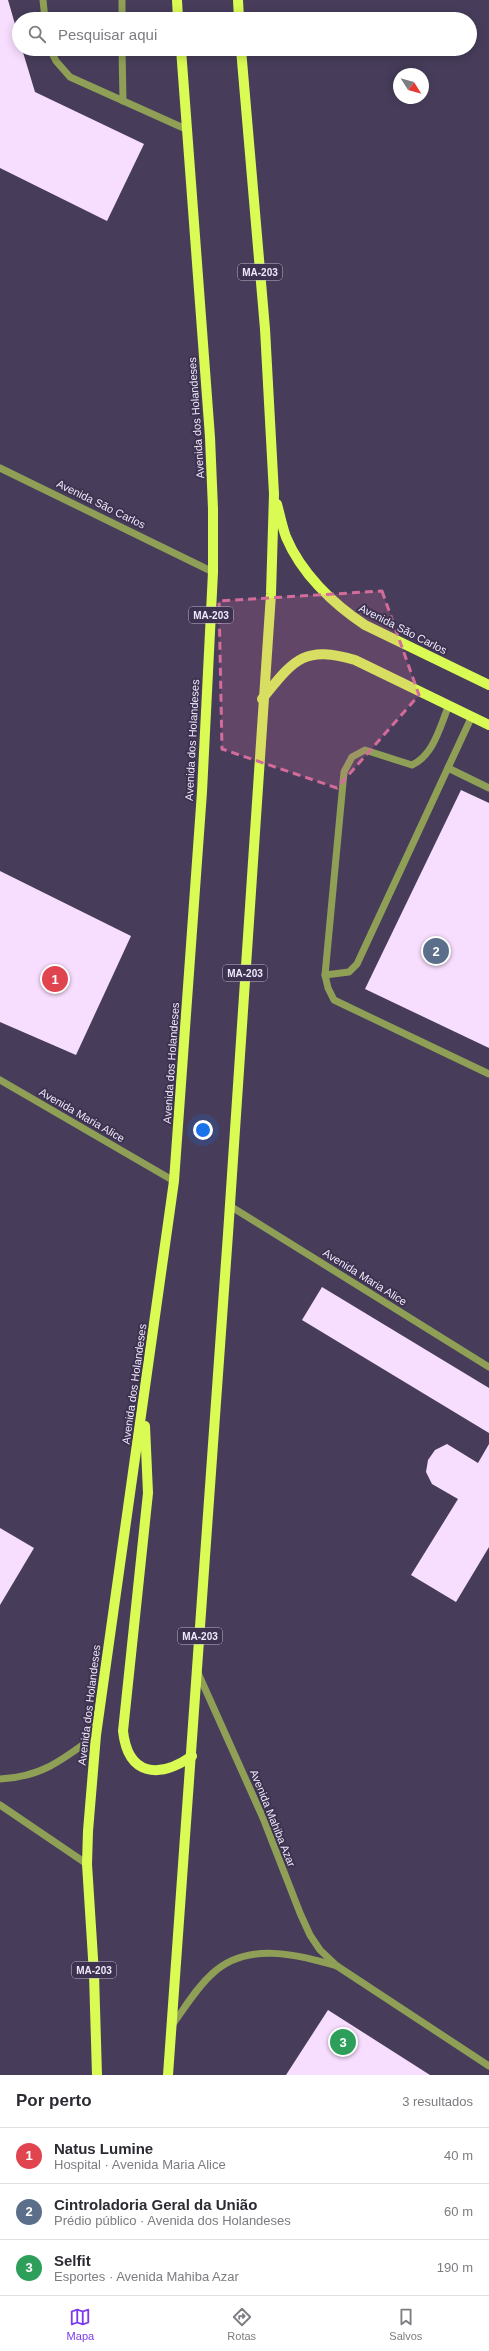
<!DOCTYPE html>
<html lang="pt">
<head>
<meta charset="utf-8">
<style>
  body { margin:0; font-family:Helvetica,sans-serif; background:#f2f2f3; color:#2b2b33 }
  .compass { position:absolute; left:393px; top:68px; width:36px; height:36px; border-radius:50%; background:#fff; box-shadow:0 2px 10px #0003; rotate:127deg }
  .you { position:absolute; left:203px; top:1130px; width:14px; height:14px; margin:-10px; border:3px solid #fff; border-radius:50%; background:#1a73e8; box-shadow:0 0 0 6px #1a73e833 }
  .badge { display:grid; place-items:center; width:26px; height:26px; border-radius:50%; background:#7c3aed; color:#fff; font-size:13px; font-weight:700 }
  .pin { position:absolute; translate:-50% -50%; border:2px solid #fff; box-shadow:0 1px 4px #0006 }
  .list { margin:0; padding:0; list-style:none }
  h2 { display:flex; justify-content:space-between; align-items:center; height:52px; margin:0; padding:0 16px; font-size:17px }
  h2 small { font-size:13px; font-weight:400; color:#7c7c81 }
  .list li { display:grid; grid-template-columns:26px 1fr auto; gap:12px; align-items:center; box-sizing:border-box; height:56px; padding:0 16px; border-top:1px solid #e1e1e2 }
  .list b { display:block; font-size:15px; white-space:nowrap }
  .list p { margin:0; font-size:13px; white-space:nowrap; color:#7c7c81 }
  .list em { font-size:13px; font-style:normal; color:#7c7c81 }
  .icon { flex:none; width:22px; height:22px; fill:none; stroke:currentColor; stroke-width:2; stroke-linecap:round; stroke-linejoin:round }
  .map { position:relative; flex:none; width:489px; height:2075px; overflow:hidden }
  .search { position:absolute; background:#fff; box-shadow:0 2px 10px #0003; left:12px; right:12px; top:12px; height:44px; display:flex; align-items:center; gap:10px; box-sizing:border-box; padding:0 14px; border-radius:22px; color:#7c7c81; font-size:15px }
  .sheet { height:220px; background:#fff }
  nav { display:flex; justify-content:space-around; align-items:center; box-sizing:border-box; height:56px; border-top:1px solid #e1e1e2; background:#fff; font-size:11px; color:#7c7c81 }
  nav a { display:grid; justify-items:center; gap:2px }
  nav .on { color:#7c3aed }
  .map>svg:first-child { display:block }
  .building { fill:#f8defe }
  .lines { fill:none; stroke-linecap:round; stroke-linejoin:round }
  .minor { stroke:#8fa056; stroke-width:7 }
  .major { stroke:#dafb54; stroke-width:10 }
  .marked { fill:#d46c9b; fill-opacity:0.2; stroke:#d46c9b; stroke-width:3; stroke-dasharray:8 5; stroke-linejoin:round }
  .labels { text-anchor:middle; stroke-width:4; stroke-linejoin:round; paint-order:stroke }
  .shield { fill:#3d324f; stroke:#bab2c8; stroke-width:1 }
  .shield-label { font-size:10px; font-weight:bold; fill:#efe9fc }
  .street-label { font-size:11px; fill:#efe9fc; stroke:#3d324f }
</style>
</head>
<body>
<div class="map">
<svg width="489" height="2075" viewBox="0 0 489 2075">
  <rect width="100%" height="100%" fill="#473d5b"/>
  <!-- building -->
  <g class="building">
    <polygon points="0,0 8,0 19,38 19,49 22,49 35,92 144,144 107,221 0,168"/>
    <polygon points="461,790 489,803 489,1048 365,989"/>
    <polygon points="0,871 131,936 76,1055 0,1022"/>
    <polygon points="322,1287 489,1388 489,1433 302,1320"/>
    <polygon points="447,1444 478,1463 489,1444 489,1547 456,1602 411,1575 458,1499 432,1484 426,1472 428,1460 435,1450"/>
    <polygon points="0,1528 34,1548 0,1605"/>
    <polygon points="328,2010 430,2075 286,2075"/>
  </g>
  <g class="lines">
    <!-- minor -->
    <g class="minor">
      <polyline points="43,0 45,19"/>
      <polyline points="122,0 122,19"/>
      <polyline points="50,49 56,61 70,77 188,130"/>
      <polyline points="122,49 123,101"/>
      <polyline points="0,468 213,572"/>
      <path d="M 449,705 C 440,726 434,755 412,765 L 365,750 L 352,757 L 344,772 L 325,975 L 328,988 L 334,1000 L 489,1074"/>
      <polyline points="448,768 489,788"/>
      <polyline points="325,975 349,972 357,964 472,716"/>
      <polyline points="0,1080 174,1181"/>
      <polyline points="230,1206 489,1367"/>
      <polyline points="198,1673 263,1818 300,1913 310,1935 320,1950 337,1966 489,2066"/>
      <path d="M 0,1779 C 42,1777 64,1759 96,1735"/>
      <polyline points="0,1805 87,1864"/>
      <path d="M 173,2024 C 186,2006 197,1987 213,1973 C 248,1941 298,1955 337,1966"/>
    </g>
    <!-- major -->
    <g class="major">
      <polyline points="177,0 178,19"/>
      <polyline points="238,0 239,19"/>
      <path d="M 277,504 C 280,515 282,526 286,537 C 301,573 333,604 365,625 L 489,685"/>
      <path d="M 262,699 C 294,660 303,645 355,660 L 489,725"/>
      <path d="M 145,1426 L 148,1493 L 123,1731 C 128,1776 159,1779 192,1756"/>
      <polyline points="97,2075 94,1974 87,1864 88,1831 96,1735 174,1181 202,792 213,572 213,509 210,437 181,49"/>
      <polyline points="168,2075 228,1234 271,594 274,494 265,329 241,49"/>
    </g>
  </g>
  <!-- marked area -->
  <path class="marked" d="M 382,591 L 419,695 L 337,788 L 222,749 L 219,601 Z"/>
  <g class="labels">
    <!-- shield labels -->
    <g class="shield">
      <rect x="238" y="264" width="44" height="16" rx="3"/>
      <rect x="189" y="607" width="44" height="16" rx="3"/>
      <rect x="223" y="965" width="44" height="16" rx="3"/>
      <rect x="178" y="1628" width="44" height="16" rx="3"/>
      <rect x="72" y="1962" width="44" height="16" rx="3"/>
    </g>
    <g class="shield-label">
      <text x="260" y="276">MA-203</text>
      <text x="211" y="619">MA-203</text>
      <text x="245" y="977">MA-203</text>
      <text x="200" y="1640">MA-203</text>
      <text x="94" y="1974">MA-203</text>
    </g>
    <!-- street labels -->
    <g class="street-label">
      <text transform="translate(196 418) rotate(-94)" y="4">Avenida dos Holandeses</text>
      <text transform="translate(101 504) rotate(26)" y="4">Avenida São Carlos</text>
      <text transform="translate(403 629) rotate(27)" y="4">Avenida São Carlos</text>
      <text transform="translate(192 740) rotate(-87)" y="4">Avenida dos Holandeses</text>
      <text transform="translate(171 1063) rotate(-86)" y="4">Avenida dos Holandeses</text>
      <text transform="translate(82 1115) rotate(30)" y="4">Avenida Maria Alice</text>
      <text transform="translate(365 1277) rotate(32)" y="4">Avenida Maria Alice</text>
      <text transform="translate(134 1384) rotate(-82)" y="4">Avenida dos Holandeses</text>
      <text transform="translate(89 1705) rotate(-83)" y="4">Avenida dos Holandeses</text>
      <text transform="translate(273 1818) rotate(68)" y="4">Avenida Mahiba Azar</text>
    </g>
  </g>
</svg>
<svg class="compass" viewBox="-18 -18 36 36"><path d="M0-13l5 13h-10z" fill="#e53935"/><path d="M0 13l5-13h-10z" fill="#7c7c81"/></svg>
<div class="you"></div>
<div class="pin badge" style="left:55px;top:979px;background:#e0444e">1</div>
<div class="pin badge" style="left:436px;top:951px;background:#5c6f8a">2</div>
<div class="pin badge" style="left:343px;top:2042px;background:#2e9e5b">3</div>
<div class="search"><svg class="icon" aria-label="search" viewBox="0 0 24 24"><circle cx="10" cy="10" r="6"/><path d="M15 15l6 6"/></svg>Pesquisar aqui</div>
</div>
<section class="sheet">
<h2>Por perto<small>3 resultados</small></h2>
<ul class="list">
<li><span class="badge" style="background:#e0444e">1</span><div><b>Natus Lumine</b><p>Hospital · Avenida Maria Alice</p></div><em>40 m</em></li>
<li><span class="badge" style="background:#5c6f8a">2</span><div><b>Cintroladoria Geral da União</b><p>Prédio público · Avenida dos Holandeses</p></div><em>60 m</em></li>
<li><span class="badge" style="background:#2e9e5b">3</span><div><b>Selfit</b><p>Esportes · Avenida Mahiba Azar</p></div><em>190 m</em></li>
</ul>
</section>
<nav>
<a class="on"><svg class="icon" aria-label="map" viewBox="0 0 24 24"><path d="M3 6l6-2 6 2 6-2v14l-6 2-6-2-6 2zM9 4v14M15 6v14"/></svg>Mapa</a>
<a><svg class="icon" aria-label="directions" viewBox="0 0 24 24"><path d="M12 3l9 9-9 9-9-9zM9 14v-3h6M13 9l2 2-2 2"/></svg>Rotas</a>
<a><svg class="icon" aria-label="saved" viewBox="0 0 24 24"><path d="M7 4h10v16l-5-4-5 4z"/></svg>Salvos</a>
</nav>
</body>
</html>
